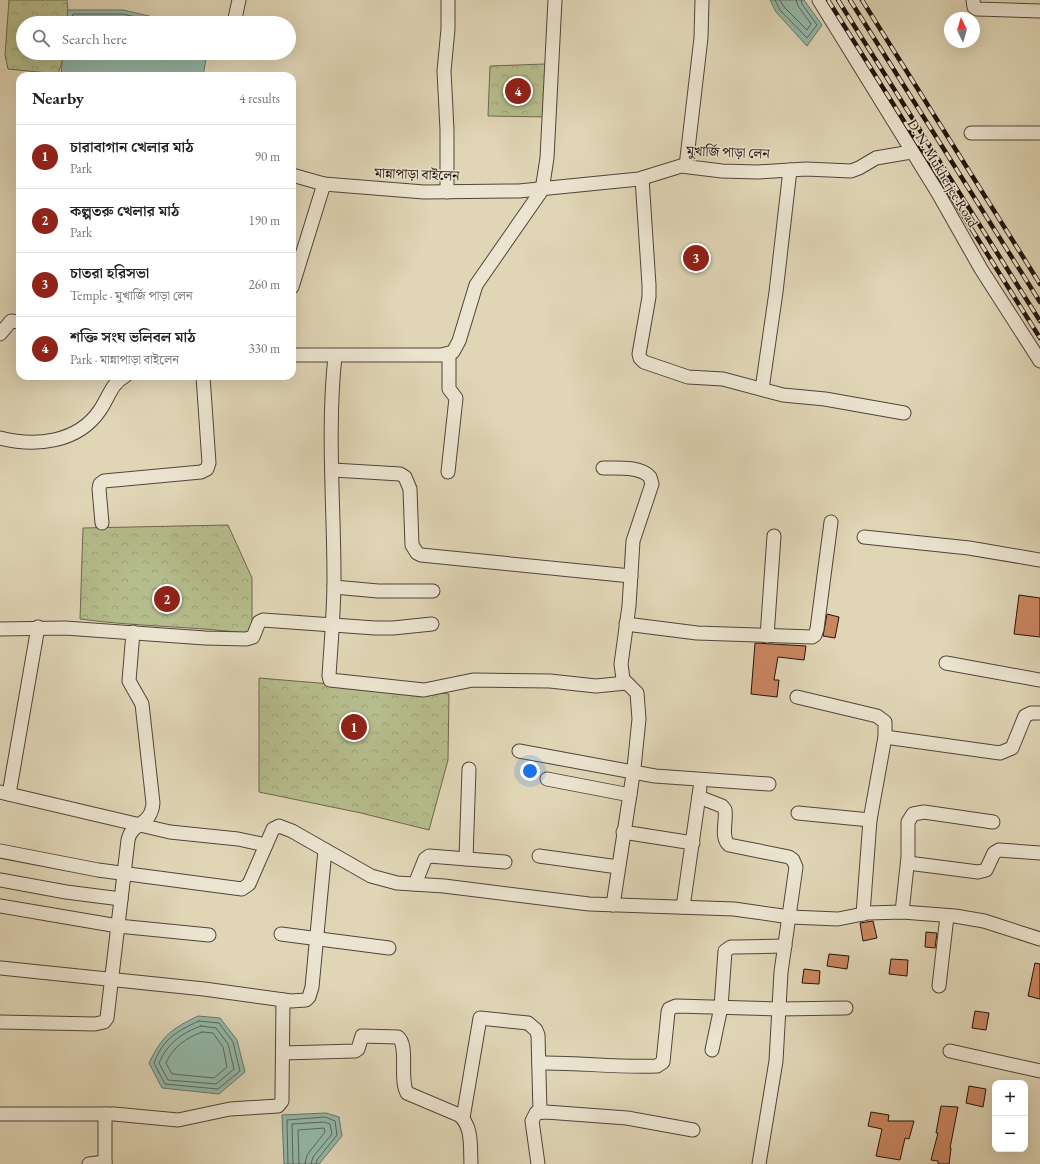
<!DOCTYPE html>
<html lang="en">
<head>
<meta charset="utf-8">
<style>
  body { margin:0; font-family:"EB Garamond","Noto Serif Bengali",serif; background:#f2f2f2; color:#202124 }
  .controls { position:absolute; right:12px; bottom:12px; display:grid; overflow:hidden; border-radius:8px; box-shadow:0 4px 16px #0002 }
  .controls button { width:36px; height:36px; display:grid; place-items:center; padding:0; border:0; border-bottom:1px solid #e0e0e0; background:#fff; color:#202124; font:20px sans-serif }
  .compass { position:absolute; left:944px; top:12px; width:36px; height:36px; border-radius:50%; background:#fff; box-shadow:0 4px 16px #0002; rotate:355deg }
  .you { position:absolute; left:530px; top:771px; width:14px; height:14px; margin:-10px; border:3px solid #fff; border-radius:50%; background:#1a73e8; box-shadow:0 0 0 6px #1a73e833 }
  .badge { display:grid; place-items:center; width:26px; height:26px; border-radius:50%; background:#8f2418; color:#fff; font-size:13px; font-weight:700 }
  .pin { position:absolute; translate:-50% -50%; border:2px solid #fff; box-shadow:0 1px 4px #0006 }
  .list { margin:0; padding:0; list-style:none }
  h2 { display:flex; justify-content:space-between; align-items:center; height:52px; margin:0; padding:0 16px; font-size:17px }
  h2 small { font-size:13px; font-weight:400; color:#757577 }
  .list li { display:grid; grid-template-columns:26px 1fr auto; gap:12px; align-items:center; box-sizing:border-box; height:64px; padding:0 16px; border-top:1px solid #e0e0e0 }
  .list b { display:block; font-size:15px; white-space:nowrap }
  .list p { margin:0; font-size:13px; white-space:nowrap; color:#757577 }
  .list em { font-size:13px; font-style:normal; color:#757577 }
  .icon { flex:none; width:22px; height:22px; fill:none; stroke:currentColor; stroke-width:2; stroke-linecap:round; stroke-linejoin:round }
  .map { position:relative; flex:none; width:1040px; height:1164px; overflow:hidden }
  .search { position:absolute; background:#fff; box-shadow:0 4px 16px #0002; left:16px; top:16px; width:280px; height:44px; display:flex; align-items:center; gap:10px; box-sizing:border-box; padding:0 14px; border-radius:22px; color:#757577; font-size:15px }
  .panel { position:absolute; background:#fff; box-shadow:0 4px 16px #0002; left:16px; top:72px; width:280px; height:308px; border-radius:12px }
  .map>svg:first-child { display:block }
  .park { fill:url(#park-crowns); stroke:#6c684e }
  .water { fill:#94b9aa; stroke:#66776c }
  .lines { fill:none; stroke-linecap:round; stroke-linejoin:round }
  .shore { stroke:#5b665c; stroke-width:1 }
  .building { fill:#c98660; stroke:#22140f }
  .street-casing { stroke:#524439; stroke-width:15 }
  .street { stroke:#ebe4d0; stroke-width:13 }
  .rail-casing { stroke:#22140f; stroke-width:4.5 }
  .rail { stroke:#ebe4d0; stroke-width:3; stroke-dasharray:9; stroke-linecap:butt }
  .labels { text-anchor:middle; stroke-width:3; stroke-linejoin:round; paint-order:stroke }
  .street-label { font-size:14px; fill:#22140f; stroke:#ebe4d0 }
</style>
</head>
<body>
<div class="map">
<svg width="1040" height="1164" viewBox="0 0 1040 1164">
  <defs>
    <pattern id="park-crowns" width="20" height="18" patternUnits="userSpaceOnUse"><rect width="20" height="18" fill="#b6bd8c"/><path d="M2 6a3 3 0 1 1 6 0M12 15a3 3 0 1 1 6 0" fill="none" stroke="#9ca278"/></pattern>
  </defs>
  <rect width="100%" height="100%" fill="#e0d6b6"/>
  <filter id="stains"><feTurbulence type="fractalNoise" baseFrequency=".005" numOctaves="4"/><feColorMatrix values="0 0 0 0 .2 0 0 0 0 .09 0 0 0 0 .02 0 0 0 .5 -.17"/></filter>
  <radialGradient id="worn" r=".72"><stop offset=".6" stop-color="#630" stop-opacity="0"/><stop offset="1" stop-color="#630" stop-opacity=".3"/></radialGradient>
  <!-- park -->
  <g class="park">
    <polygon points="9,0 67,0 69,23 23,23 23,53 65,53 58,74 8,69 5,55"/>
    <polygon points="545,64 549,117 488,116 490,66"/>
    <path d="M 228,525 L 252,578 L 252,634 C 195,626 137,627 80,619 L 83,528 Z"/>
    <polygon points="259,678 449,694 448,760 429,830 361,813 259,792"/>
  </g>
  <!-- water -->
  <g class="water">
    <polygon points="770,0 804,0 822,25 807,46 776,12"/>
    <polygon points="68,10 123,10 166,20 170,23 66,23"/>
    <polygon points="63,53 207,53 203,76 61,76"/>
    <path d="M 198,1016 L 220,1018 L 237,1040 L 245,1072 L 219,1094 L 162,1088 L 149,1063 C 163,1035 170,1030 198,1016 Z"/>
    <polygon points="326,1113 339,1117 342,1136 319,1164 284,1164 282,1115"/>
  </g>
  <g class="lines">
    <!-- shore -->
    <g class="shore">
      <polyline points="775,0 780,10 807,38 817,25 802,4 801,0"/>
      <polyline points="780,0 784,7 807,30 811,24 798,6 796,0"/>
      <polyline points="70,23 73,14 123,14 161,23"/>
      <polyline points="75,23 77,19 122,19 140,23"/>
      <path d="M 199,1021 L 219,1023 L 233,1042 L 240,1071 L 218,1089 L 165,1084 L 154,1063 C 163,1039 177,1031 199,1021 Z"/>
      <path d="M 201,1026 L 216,1028 L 228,1044 L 234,1069 L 216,1084 L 168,1080 L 159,1063 C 167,1044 181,1033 201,1026 Z"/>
      <path d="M 202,1032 L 213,1033 L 223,1047 L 227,1067 L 214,1078 L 172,1074 L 166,1063 C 173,1047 186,1038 202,1032 Z"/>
      <polyline points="288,1164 287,1120 325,1117 335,1121 337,1135 317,1160 316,1164"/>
      <polyline points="293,1164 292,1124 324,1122 330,1124 332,1134 313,1157 311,1164"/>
      <polyline points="299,1164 298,1130 324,1128 325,1132 307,1155 305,1164"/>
    </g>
  </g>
  <!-- building -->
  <g class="building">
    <polygon points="1019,595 1040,598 1040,637 1014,634"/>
    <polygon points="827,614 839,617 835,638 823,636"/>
    <polygon points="755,643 806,646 804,660 778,657 774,680 779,680 777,697 751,694"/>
    <polygon points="873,921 877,938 863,941 860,923"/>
    <polygon points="926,932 937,933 935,948 925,947"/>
    <polygon points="829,954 849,956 847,969 827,966"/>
    <polygon points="891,959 908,960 907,976 889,974"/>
    <polygon points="1035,963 1040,964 1040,999 1028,996"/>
    <polygon points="804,969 820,971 819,984 802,983"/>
    <polygon points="975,1011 989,1013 986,1030 972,1028"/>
    <polygon points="969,1086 986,1089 983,1107 966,1103"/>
    <polygon points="941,1106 958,1107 950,1148 951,1148 949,1164 938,1164 938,1161 931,1160 938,1133 936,1133"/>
    <polygon points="871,1112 889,1115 888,1121 914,1121 909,1139 905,1138 900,1160 876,1156 882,1129 868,1126"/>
  </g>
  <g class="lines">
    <defs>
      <g id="street">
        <polyline points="819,0 938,193 981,269 1040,361"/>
        <polyline points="973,0 974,7 977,9 1040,11"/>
        <polyline points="234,23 239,0"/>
        <polyline points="971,133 1040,133"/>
        <polyline points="686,166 701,38 702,0"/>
        <polyline points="292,175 324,184 424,192 519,191 639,179 681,166 722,171 758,172 806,169 851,171 859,168 876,158 911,152"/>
        <polyline points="642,178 649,285 649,297 639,354 640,358 644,362 688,377 723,379 783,395 825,399 904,413"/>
        <polyline points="447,192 447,130 444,71 448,29 448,0"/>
        <polyline points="292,287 324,184"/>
        <polyline points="0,334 11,321 20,322"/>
        <polyline points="292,355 441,355 453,352 459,341 476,285 542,190 547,158 555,0"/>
        <path d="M 335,356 C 327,430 334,504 334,579 C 334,611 331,643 329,676 L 330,680 L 424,690 L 473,680 L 550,681 L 596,686 L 626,683"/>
        <polyline points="762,389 776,292 790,170"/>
        <path d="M 0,438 C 35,447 78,443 100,410 C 109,397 111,384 125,376"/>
        <path d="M 603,468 C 617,468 640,466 650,477 L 652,484 L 633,541 L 629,606 L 621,664 L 623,679 L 637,693 L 639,719 L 634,768 L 613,905"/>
        <polyline points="333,470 400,474 405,477 410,489 412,545 417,553 421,555 631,576"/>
        <polyline points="448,472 456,398 449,389 449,354"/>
        <polyline points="102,523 99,489 100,484 104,481 201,472 207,469 209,463 203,376"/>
        <polyline points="864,537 969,548 1040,560"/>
        <polyline points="334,587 378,591 433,591"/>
        <polyline points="626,624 697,633 812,637 815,635 817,629 831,522"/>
        <polyline points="0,629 65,628 205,638 246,639 253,637 259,622 263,620 375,628 393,628 432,624"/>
        <polyline points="767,636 774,536"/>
        <polyline points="946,663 1040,680"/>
        <polyline points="797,697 877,716 885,722 885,737 1000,753 1012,748 1025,716 1031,713 1040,713"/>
        <polyline points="519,751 655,776 769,784"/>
        <polyline points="547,779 630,795"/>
        <polyline points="0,792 170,832 238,839 266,845"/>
        <polyline points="9,794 38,627"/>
        <path d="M 699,797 L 722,806 L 725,810 C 727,821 720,837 729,845 L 789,857 L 793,860 L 796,867 L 781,972 L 776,1061 L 759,1164"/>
        <polyline points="798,813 870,820"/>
        <polyline points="623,832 693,843"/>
        <polyline points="0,851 98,870 242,889 249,884 273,829 279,826 292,831 371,876 397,883 444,886 589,904 734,909 790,917 838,919 868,913 902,912 955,916 984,921 1040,939"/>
        <polyline points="539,856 618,867"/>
        <polyline points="466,859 469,769"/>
        <polyline points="908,863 978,872 986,870 994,853 999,850 1040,853"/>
        <polyline points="0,880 66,892 121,899"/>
        <polyline points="415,884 425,859 429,856 505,862"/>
        <polyline points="0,906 118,926 209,935"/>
        <polyline points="683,907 700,788"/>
        <polyline points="902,912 908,857 908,822 913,814 924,812 993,822"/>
        <polyline points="863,914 870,820 885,737"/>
        <polyline points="281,934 389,948"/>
        <polyline points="1,968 204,989 291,1001 306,1000 309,997 312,987 325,850"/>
        <polyline points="939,986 947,916"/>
        <path d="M 0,1022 L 95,1024 L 104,1022 L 107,1018 L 128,840 C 132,821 151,827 153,803 L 142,704 L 129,681 L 133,632"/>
        <polyline points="712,1050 721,1007 725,951 731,947 737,947 785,946"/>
        <polyline points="950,1051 1040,1071"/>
        <path d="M 283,1053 L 355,1051 L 358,1049 L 362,1036 L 398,1037 C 409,1046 399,1078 407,1093 L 459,1115 C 473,1126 470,1148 471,1164"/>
        <path d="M 539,1063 C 578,1062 617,1068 657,1066 L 663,1062 L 668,1012 L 669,1009 L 676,1006 L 779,1009 L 846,1008"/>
        <polyline points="0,1114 114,1114 178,1120 230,1109 278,1106 282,1101 282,1095 283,1000"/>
        <polyline points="105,1114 105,1164"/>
        <polyline points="463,1118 480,1018 528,1023 536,1030 538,1035 540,1112"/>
        <polyline points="89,1164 105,1162"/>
        <polyline points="538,1164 532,1121 536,1113 546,1112 627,1118 693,1130"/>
      </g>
    </defs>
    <!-- street casing -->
    <use href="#street" class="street-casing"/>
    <!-- street -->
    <use href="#street" class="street"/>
    <defs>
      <g id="rail">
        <polyline points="828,0 1040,338"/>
        <polyline points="838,0 1040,321"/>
        <polyline points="850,0 1040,302"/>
        <polyline points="862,0 1040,284"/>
      </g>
    </defs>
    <!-- rail casing -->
    <use href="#rail" class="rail-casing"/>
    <!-- rail -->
    <use href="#rail" class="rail"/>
  </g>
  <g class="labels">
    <!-- street labels -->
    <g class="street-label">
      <text transform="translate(728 152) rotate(2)" y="5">মুখার্জি পাড়া লেন</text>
      <text transform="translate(943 173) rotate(59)" y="5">D. N. Mukherjee Road</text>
      <text transform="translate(417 174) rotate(2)" y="5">মান্নাপাড়া বাইলেন</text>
    </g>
  </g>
  <rect width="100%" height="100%" filter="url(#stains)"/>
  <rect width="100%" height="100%" fill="url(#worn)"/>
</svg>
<div class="controls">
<button>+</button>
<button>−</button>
</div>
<svg class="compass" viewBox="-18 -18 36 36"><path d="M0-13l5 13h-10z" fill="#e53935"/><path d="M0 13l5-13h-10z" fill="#757577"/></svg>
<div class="you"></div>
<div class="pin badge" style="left:354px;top:727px">1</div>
<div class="pin badge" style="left:167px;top:599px">2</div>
<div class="pin badge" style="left:696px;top:258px">3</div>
<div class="pin badge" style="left:518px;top:91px">4</div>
<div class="search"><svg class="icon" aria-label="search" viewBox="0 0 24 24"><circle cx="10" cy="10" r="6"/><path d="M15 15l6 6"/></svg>Search here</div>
<section class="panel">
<h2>Nearby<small>4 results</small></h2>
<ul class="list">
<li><span class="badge">1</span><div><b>চারাবাগান খেলার মাঠ</b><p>Park</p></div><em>90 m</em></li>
<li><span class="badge">2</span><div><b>কল্পতরু খেলার মাঠ</b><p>Park</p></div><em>190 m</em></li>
<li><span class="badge">3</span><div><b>চাতরা হরিসভা</b><p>Temple · মুখার্জি পাড়া লেন</p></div><em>260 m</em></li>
<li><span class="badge">4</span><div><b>শক্তি সংঘ ভলিবল মাঠ</b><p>Park · মান্নাপাড়া বাইলেন</p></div><em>330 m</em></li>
</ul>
</section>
</div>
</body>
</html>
